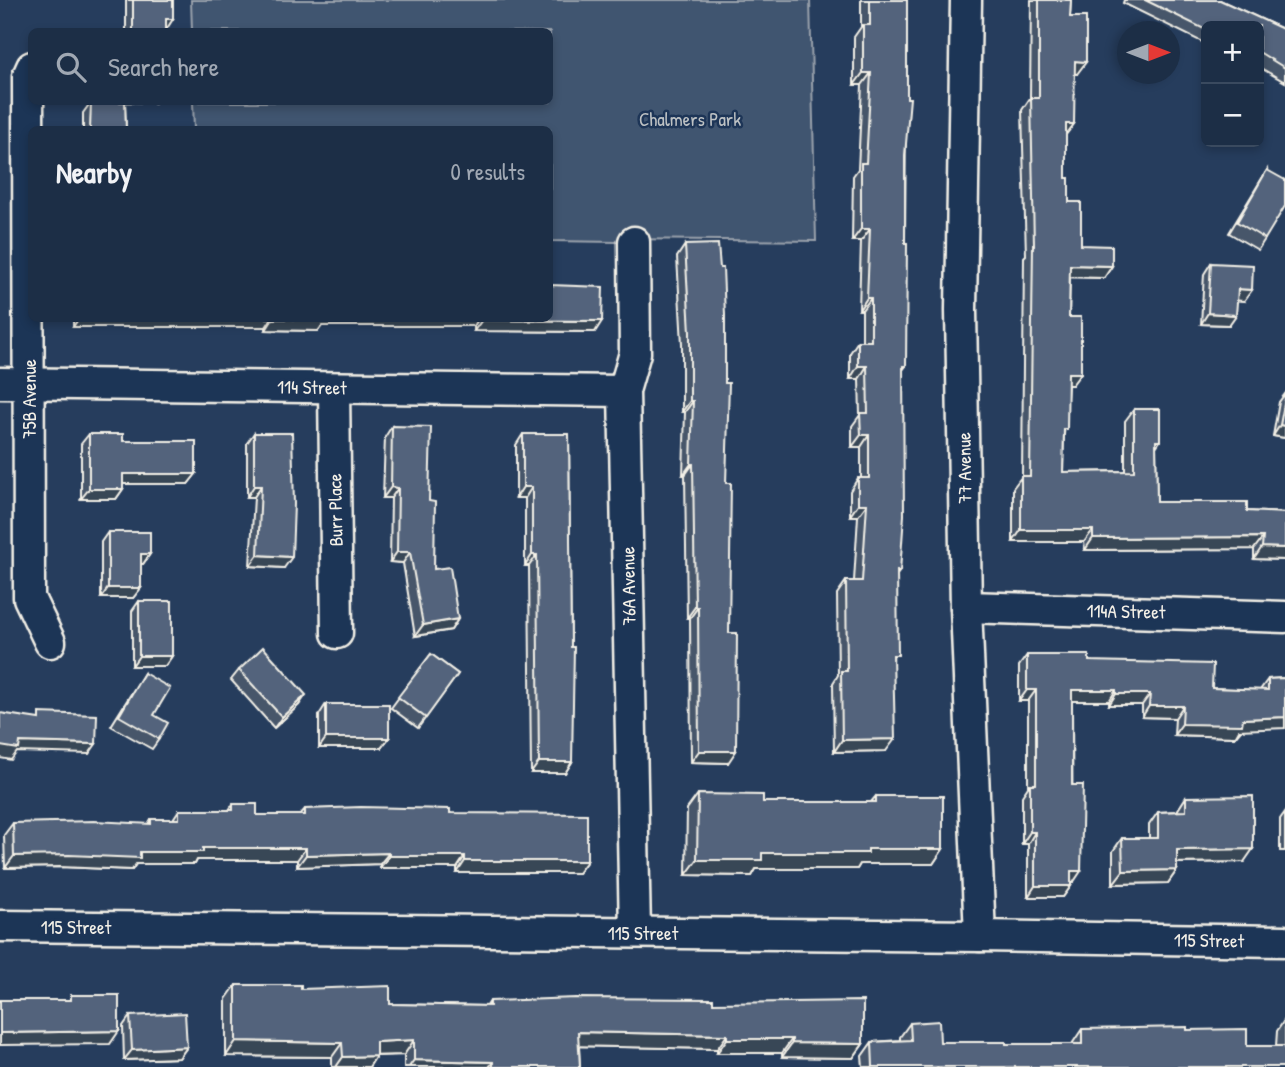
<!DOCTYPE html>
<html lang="en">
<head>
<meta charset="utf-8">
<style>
  body { margin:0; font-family:"Patrick Hand",sans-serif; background:#25364d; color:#f1f3f6 }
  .controls { position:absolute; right:21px; top:21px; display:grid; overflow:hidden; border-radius:10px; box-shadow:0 4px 10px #0003 }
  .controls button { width:63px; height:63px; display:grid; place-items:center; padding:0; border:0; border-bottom:2px solid #3a4a5f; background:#1c2e46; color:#f1f3f6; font:35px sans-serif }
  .compass { position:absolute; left:1117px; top:21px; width:63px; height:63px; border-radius:50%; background:#1c2e46; box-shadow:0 4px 10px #0003; rotate:90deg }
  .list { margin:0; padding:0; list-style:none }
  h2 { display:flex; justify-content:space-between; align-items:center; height:91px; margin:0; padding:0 28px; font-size:30px }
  h2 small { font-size:23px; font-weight:400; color:#a0a8b3 }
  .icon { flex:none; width:38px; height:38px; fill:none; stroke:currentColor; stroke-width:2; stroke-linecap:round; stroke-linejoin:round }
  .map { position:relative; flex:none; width:1285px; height:1067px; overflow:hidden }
  .search { position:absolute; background:#1c2e46; box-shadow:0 4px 10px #0003; left:28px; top:28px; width:525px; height:77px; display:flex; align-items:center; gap:18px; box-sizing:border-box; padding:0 24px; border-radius:10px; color:#a0a8b3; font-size:26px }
  .panel { position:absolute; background:#1c2e46; box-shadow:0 4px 10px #0003; left:28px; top:126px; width:525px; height:196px; border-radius:10px }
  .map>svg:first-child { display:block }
  .green { fill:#40546f; stroke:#9aa2ac; stroke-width:2 }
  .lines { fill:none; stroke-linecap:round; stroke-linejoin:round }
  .minor-casing { stroke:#f4f1e8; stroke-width:35 }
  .minor { stroke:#1d3557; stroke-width:30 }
  .wall { fill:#47566a; stroke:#f4f1e8; stroke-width:2 }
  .shaded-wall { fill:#394656; stroke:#f4f1e8; stroke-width:2 }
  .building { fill:#52647b; stroke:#f4f1e8; stroke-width:2 }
  .labels { text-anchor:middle; stroke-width:5; stroke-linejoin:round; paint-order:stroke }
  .park-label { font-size:19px; fill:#bec2c4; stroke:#1d3557 }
  .street-label { font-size:19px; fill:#f4f1e8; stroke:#1d3557 }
</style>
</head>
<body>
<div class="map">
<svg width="1285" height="1067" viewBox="0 0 1285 1067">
  <rect width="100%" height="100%" fill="#263d5d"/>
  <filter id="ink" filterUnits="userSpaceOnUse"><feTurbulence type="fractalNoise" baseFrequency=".0143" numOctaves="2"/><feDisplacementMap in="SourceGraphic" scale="14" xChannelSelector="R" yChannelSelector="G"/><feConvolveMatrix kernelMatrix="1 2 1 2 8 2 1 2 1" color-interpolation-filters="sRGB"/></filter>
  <g filter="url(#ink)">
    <!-- green -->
    <polygon class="green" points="191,0 810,0 816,241 618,239 617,242 550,241 550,130 194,129 193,102 550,102 550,32 192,31"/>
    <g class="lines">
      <defs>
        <g id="minor">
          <polyline points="966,0 961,310 966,607 980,936"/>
          <polyline points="32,67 28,76 29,598 50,642"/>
          <polyline points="634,242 635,353 624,391 635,932"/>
          <polyline points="0,383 624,391"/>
          <polyline points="334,388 337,633"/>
          <polyline points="966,607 1285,617"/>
          <polyline points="0,926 980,936 1285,941"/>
        </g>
      </defs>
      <!-- minor casing -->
      <use href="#minor" class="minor-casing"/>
      <!-- minor -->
      <use href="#minor" class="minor"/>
    </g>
    <!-- wall -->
    <g class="wall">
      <polygon points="126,0 173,0 166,32 126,32"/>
      <polygon points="861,0 907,0 905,243 906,366 903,370 900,571 897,575 893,663 886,751 834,752 833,683 838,675 837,594 846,581 854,581 858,516 850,516 850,491 858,478 861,478 861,447 852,447 852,426 860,415 859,379 850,379 850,353 858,341 862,341 862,310 859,310 861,241 852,241 853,176 858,169 862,85 854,85 854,37 861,27"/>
      <polygon points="1031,0 1071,0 1070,17 1077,74 1074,74 1074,124 1066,134 1066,178 1069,202 1081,245 1112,266 1104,278 1070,277 1069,317 1072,385 1068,385 1064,435 1063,472 1125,471 1125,421 1134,409 1160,441 1156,447 1157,502 1247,511 1285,513 1285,560 1254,559 1254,549 1085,550 1084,542 1013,542 1013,488 1022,476 1024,257 1026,255 1022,110 1030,98"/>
      <polygon points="1124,0 1220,0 1285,30 1285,82 1259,67 1259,26 1206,26 1206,44 1123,3"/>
      <polygon points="91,102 158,102 157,103 125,102 126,130 83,130 83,113"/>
      <polygon points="1267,170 1265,239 1258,250 1229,233"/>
      <polygon points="685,245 726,483 728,763 691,762 690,618 687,618 685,475 683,475 685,412 682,412 682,344 677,257"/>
      <polygon points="1211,263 1244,301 1237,300 1229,325 1201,324 1204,274"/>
      <polygon points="73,318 550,318 595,332 474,331 474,326 322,326 318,331 266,330 266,327 73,327"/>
      <polygon points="1285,394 1285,438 1273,436 1279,402"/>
      <polygon points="392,426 429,501 434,569 458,619 451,630 415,636 403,563 390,562 391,498 383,498 385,437"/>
      <polygon points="254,433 284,568 250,566 254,497 247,497 247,443"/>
      <polygon points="89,434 123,441 196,474 188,484 123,484 123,489 116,499 81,499 81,444"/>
      <polygon points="523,434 569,434 572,762 565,773 531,773 529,566 525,566 525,498 516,498 516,445"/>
      <polygon points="108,532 150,554 143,564 141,564 141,588 133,598 101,598 101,542"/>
      <polygon points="139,601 172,656 165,666 132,666 132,611"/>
      <polygon points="431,654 458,674 418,728 391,708"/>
      <polygon points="1027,655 1089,661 1212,688 1260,690 1268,679 1285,678 1235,737 1174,735 1175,718 1142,717 1142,705 1109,705 1109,701 1072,701 1073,883 1071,883 1071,886 1063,897 1028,897 1028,844 1022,844 1022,796 1028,787 1028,701 1019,701 1019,666"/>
      <polygon points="239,670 299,705 274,728 231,680"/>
      <polygon points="144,673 159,739 152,749 111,726"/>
      <polygon points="326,704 389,738 381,748 319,748 319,715"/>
      <polygon points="698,794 763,802 871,802 876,796 943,849 933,864 860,864 857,869 756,869 752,876 686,875 687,809"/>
      <polygon points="1186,797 1244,862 1177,863 1177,870 1168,883 1113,884 1113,851 1122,838 1149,838 1149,825 1158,812 1177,811"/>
      <polygon points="233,804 257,815 300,815 305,809 450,813 587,861 578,873 457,873 457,868 380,868 380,864 297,867 297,860 197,860 195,864 136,864 132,870 60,867 5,868 4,835 13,823 148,824 151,819 173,819 179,810 229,810"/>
      <polygon points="1285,812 1285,851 1280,851 1280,819"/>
      <polygon points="236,985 301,989 390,1004 487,1006 490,1001 713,1003 863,1044 853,1058 782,1057 782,1053 717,1053 717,1049 579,1046 580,1067 404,1067 404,1055 376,1056 369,1067 332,1067 332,1057 226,1056 226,999"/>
      <polygon points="130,1016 187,1047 179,1058 124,1060 123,1026"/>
      <polygon points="1285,1019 1285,1067 863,1067 862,1056 872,1042 900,1040 900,1037 910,1023 940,1042 1006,1044 1072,1044 1082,1029 1187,1030 1247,1046 1276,1046 1277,1031"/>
    </g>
    <!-- shaded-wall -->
    <g class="shaded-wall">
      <polygon points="166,19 173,19 166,30"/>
      <polygon points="1075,61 1086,62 1077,74 1066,73"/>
      <polygon points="863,73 871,73 862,85 854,85"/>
      <polygon points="1066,124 1074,124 1065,136"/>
      <polygon points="861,229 870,229 861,241 852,241"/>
      <polygon points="1070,265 1112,266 1104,278 1061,277"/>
      <polygon points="1238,289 1252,290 1244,301 1230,300"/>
      <polygon points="867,298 871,298 862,310 859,310"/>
      <polygon points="1208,313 1236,315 1229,325 1201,324"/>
      <polygon points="79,318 272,318 266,327 73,327"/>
      <polygon points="323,318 479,318 474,326 322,326 318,331 266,330 273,319"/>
      <polygon points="482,320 602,321 595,332 474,331"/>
      <polygon points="858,366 867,366 859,379 850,379"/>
      <polygon points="1068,373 1081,373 1072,385 1060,385"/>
      <polygon points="690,401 693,401 685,412 682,412"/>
      <polygon points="1280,425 1285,426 1285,438 1273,436"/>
      <polygon points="861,435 869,435 861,447 852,447"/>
      <polygon points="691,464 693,464 685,475 683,475"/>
      <polygon points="123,474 196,474 188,484 116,484"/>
      <polygon points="254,486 261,486 254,497 247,497"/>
      <polygon points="391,487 398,488 391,498 383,498"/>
      <polygon points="523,487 532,487 525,498 516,498"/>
      <polygon points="89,489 123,489 116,499 81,499"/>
      <polygon points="858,504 867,504 858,516 850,516"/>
      <polygon points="1021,530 1093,530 1084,542 1013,542"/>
      <polygon points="1263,537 1254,549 1085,550 1093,538"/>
      <polygon points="1262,547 1285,548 1285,560 1254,559"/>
      <polygon points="397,552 410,552 403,563 390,562"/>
      <polygon points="141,554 150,554 143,564 133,564"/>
      <polygon points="258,555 292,557 284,568 250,566"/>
      <polygon points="532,555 537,555 529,566 525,566"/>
      <polygon points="108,588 141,588 133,598 101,598"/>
      <polygon points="695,607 698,607 690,618 687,618"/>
      <polygon points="458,619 451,630 415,636 423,625"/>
      <polygon points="139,656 172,656 165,666 132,666"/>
      <polygon points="1027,690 1036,690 1028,701 1019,701"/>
      <polygon points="1072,690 1116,690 1109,701 1064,701"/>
      <polygon points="1116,694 1150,694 1142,705 1109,705"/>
      <polygon points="306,695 299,705 274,728 282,717"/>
      <polygon points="1149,706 1183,706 1175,718 1142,717"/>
      <polygon points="1285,717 1285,728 1239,730 1235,737 1174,735 1182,724 1243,719"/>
      <polygon points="326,738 389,738 381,748 319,748"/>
      <polygon points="895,739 886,751 834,752 842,740"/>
      <polygon points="20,742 96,744 89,754 17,752 11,760 0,758 0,746"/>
      <polygon points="699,751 736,751 728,763 691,762"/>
      <polygon points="539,762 572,762 565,773 531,773"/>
      <polygon points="1030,832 1035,832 1028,844 1022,844"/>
      <polygon points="203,848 306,848 297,860 197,860 195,864 136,864 132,870 60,867 5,868 14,856"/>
      <polygon points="868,849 943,849 933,864 860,864 857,869 756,869 752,876 686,875 697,860 762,853"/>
      <polygon points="1253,849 1244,862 1168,863 1177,850"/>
      <polygon points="389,853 380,864 297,867 306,855"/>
      <polygon points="389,856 465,856 457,868 380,868"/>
      <polygon points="465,861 587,861 578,873 457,873"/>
      <polygon points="1177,870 1168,883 1113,884 1123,871"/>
      <polygon points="1071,871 1081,871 1073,883 1063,883"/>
      <polygon points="1035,886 1071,886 1063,897 1028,897"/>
      <polygon points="119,1031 110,1044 0,1045 0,1033"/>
      <polygon points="578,1032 727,1035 717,1049 568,1046"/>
      <polygon points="727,1039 792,1039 782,1053 717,1053"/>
      <polygon points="414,1040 404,1055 366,1056 376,1042"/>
      <polygon points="236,1041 342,1043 332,1057 226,1056"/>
      <polygon points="792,1043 863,1044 853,1058 782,1057"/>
      <polygon points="187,1047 179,1058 124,1060 132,1050"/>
      <polygon points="376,1056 369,1067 336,1067 343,1057"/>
      <polygon points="414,1060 493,1062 489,1067 409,1067"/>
    </g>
    <!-- building -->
    <g class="building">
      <polygon points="133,0 173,0 173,19 166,19 166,32 133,32"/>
      <polygon points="870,0 907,0 907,98 910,98 905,155 905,243 907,243 906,366 903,366 904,515 900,571 897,571 898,655 893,655 895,739 842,740 841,671 847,671 846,581 862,581 867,504 858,504 858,478 869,478 869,435 861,435 860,413 868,413 867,366 858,366 858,341 871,341 871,298 867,298 870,229 861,229 861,163 866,163 871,73 863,73 863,25 870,25"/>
      <polygon points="1039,0 1071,0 1070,17 1086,17 1086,62 1075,61 1074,124 1066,124 1066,178 1069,178 1069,202 1081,202 1081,245 1112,246 1112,266 1070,265 1069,317 1081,317 1081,373 1068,373 1067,429 1064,429 1063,472 1134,471 1134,409 1160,409 1160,441 1156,441 1157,502 1247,502 1247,511 1285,513 1285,548 1262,547 1263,537 1093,538 1093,530 1021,530 1021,476 1030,476 1033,245 1034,245 1031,98 1039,98"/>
      <polygon points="1145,0 1220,0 1285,30 1285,68 1259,52 1259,26 1206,26 1206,30"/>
      <polygon points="91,102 125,102 126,130 90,130"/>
      <polygon points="1267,170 1285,180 1285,206 1265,239 1237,222"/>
      <polygon points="718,244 720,268 723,268 725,315 725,383 729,383 726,483 731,483 729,633 737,633 736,751 699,751 698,607 695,607 693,464 691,464 693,401 690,401 690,332 685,245"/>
      <polygon points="1211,263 1253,265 1252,290 1238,289 1236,315 1208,313"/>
      <polygon points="550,285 603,287 602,321 482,320 482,318 550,318"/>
      <polygon points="273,318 325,318 325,321"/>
      <polygon points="1285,399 1285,426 1280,425"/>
      <polygon points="392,426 431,427 429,501 435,502 434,569 450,567 458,619 423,625 410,552 397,552 398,488 391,487"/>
      <polygon points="254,433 292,433 294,504 292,557 258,555 261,486 254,486"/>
      <polygon points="89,434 123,434 123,441 196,441 196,474 123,474 123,489 89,489"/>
      <polygon points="523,434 569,434 571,647 574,647 572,762 539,762 537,555 532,555 532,487 523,487"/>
      <polygon points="108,532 150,532 150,554 141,554 141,588 108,588"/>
      <rect x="139" y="601" width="33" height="55"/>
      <polygon points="263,647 306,695 282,717 239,670"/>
      <polygon points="431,654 458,674 426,718 398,697"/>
      <polygon points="1027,655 1089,655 1089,661 1213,664 1212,688 1268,690 1268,679 1285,678 1285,717 1243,719 1242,725 1182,724 1183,706 1149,706 1150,694 1116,694 1116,690 1072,690 1072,785 1083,785 1081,871 1071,871 1071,886 1035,886 1035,832 1030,832 1030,784 1036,784 1036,690 1027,690"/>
      <polygon points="144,673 170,688 154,715 168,723 159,739 119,716"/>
      <rect x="326" y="704" width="63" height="34"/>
      <polygon points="0,713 39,719 39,713 97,715 96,744 20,742 19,749 0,746"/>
      <polygon points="698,794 763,795 763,802 876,802 876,796 943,796 943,849 868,849 868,853 762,853 762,860 697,860"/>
      <polygon points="1253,796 1253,849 1177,850 1177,870 1123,871 1122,838 1158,838 1158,812 1186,811 1186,797"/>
      <polygon points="233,804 257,804 257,815 305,815 305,809 361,807 450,809 450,813 587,814 587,861 465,861 465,856 389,856 389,853 306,855 306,848 203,848 203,852 140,852 140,858 69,855 14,856 13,823 94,821 151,824 151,819 179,819 179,810 233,810"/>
      <polygon points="236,985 301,985 301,989 390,986 390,1004 490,1006 490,1001 576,998 713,999 713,1003 863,1001 863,1044 792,1043 792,1039 727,1039 727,1035 578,1032 580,1067 493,1067 493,1062 414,1060 414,1040 376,1042 376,1056 343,1057 342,1043 236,1041"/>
      <polygon points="71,995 119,995 119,1031 0,1033 0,1000 71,1000"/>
      <polygon points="185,1013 187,1047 132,1050 130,1016"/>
      <polygon points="939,1021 940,1042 1006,1042 1006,1044 1082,1044 1082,1029 1187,1027 1187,1030 1247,1029 1247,1046 1285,1046 1285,1067 873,1067 872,1042 911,1040 910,1023"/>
    </g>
  </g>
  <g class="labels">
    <!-- park labels -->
    <g class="park-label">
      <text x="690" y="126">Chalmers Park</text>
    </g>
    <!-- street labels -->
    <g class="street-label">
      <text transform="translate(312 387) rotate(1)" y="7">114 Street</text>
      <text transform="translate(29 399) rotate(-90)" y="7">75B Avenue</text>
      <text transform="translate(964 468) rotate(-91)" y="7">77 Avenue</text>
      <text transform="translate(335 510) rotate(-91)" y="7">Burr Place</text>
      <text transform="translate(628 586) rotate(-91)" y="7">76A Avenue</text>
      <text transform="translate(1126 611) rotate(1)" y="7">114A Street</text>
      <text x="76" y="934">115 Street</text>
      <text x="643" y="940">115 Street</text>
      <text transform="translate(1209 940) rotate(1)" y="7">115 Street</text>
    </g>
  </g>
</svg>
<div class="controls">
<button>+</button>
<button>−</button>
</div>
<svg class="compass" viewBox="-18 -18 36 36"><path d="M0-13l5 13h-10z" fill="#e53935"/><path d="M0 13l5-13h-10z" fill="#a0a8b3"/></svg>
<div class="search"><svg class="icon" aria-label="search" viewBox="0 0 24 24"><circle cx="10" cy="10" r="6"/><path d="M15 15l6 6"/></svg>Search here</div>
<section class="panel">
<h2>Nearby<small>0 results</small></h2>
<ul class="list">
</ul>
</section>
</div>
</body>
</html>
